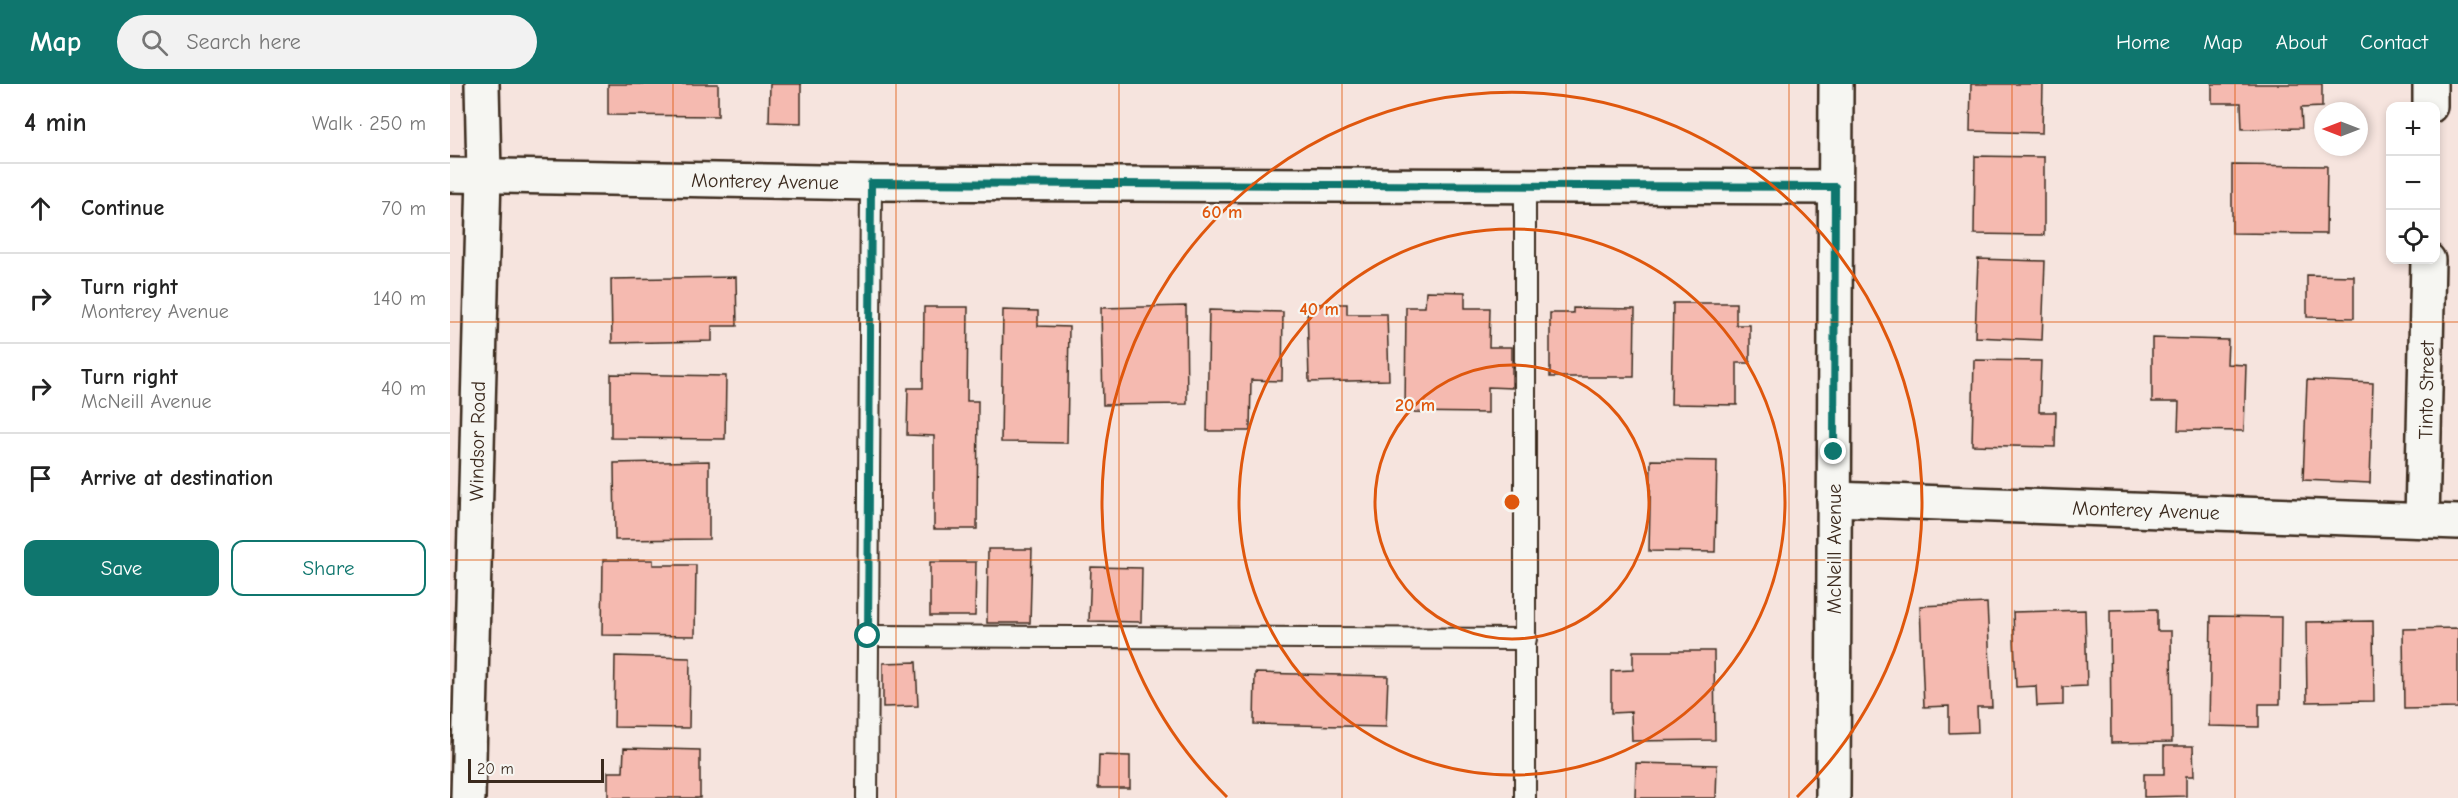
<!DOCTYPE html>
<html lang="en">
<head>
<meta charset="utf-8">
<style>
  body { margin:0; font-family:"Comic Neue",sans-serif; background:#f2f2f2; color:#222 }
  .controls { position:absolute; right:18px; top:18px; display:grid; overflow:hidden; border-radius:12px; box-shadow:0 3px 9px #0003 }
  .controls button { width:54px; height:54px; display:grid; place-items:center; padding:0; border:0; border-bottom:2px solid #e0e0e0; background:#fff; color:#222; font:30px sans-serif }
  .compass { position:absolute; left:1864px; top:18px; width:54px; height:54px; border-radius:50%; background:#fff; box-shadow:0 3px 9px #0003; rotate:270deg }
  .scale { position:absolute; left:18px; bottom:15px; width:136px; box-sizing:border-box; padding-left:6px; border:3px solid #3b2a1e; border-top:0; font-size:16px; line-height:21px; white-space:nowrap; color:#3b2a1e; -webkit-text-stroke:4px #f6f6f2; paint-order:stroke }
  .stop { position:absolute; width:18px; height:18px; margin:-14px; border:4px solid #0f766e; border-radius:50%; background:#fff }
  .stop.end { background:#0f766e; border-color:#fff; box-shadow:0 2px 6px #0008 }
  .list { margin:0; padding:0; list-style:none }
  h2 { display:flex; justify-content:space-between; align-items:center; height:78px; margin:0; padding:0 24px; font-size:26px }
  h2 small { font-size:20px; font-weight:400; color:#767676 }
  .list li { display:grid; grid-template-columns:39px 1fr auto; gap:18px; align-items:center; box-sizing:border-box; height:90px; padding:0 24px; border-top:2px solid #e0e0e0 }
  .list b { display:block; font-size:22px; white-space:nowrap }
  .list p { margin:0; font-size:20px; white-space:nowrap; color:#767676 }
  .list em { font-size:20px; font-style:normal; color:#767676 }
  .actions { display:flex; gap:12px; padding:18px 24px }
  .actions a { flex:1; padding:14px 0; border:2px solid #0f766e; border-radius:12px; text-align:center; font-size:21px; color:#0f766e }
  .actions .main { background:#0f766e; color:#fff }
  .icon { flex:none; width:33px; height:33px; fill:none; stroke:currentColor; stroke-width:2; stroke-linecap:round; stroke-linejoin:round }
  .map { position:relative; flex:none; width:2008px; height:714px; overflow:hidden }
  header { display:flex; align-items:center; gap:36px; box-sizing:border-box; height:84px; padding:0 30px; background:#0f766e; color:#fff }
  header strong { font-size:28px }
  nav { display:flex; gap:33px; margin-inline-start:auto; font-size:21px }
  .search { width:420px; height:54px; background:#f2f2f2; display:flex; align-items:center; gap:15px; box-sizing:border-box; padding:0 21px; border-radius:33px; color:#767676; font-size:22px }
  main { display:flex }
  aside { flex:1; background:#fff }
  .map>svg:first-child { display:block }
  .building { fill:#f5bab0; stroke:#3b2a1e; stroke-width:1.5 }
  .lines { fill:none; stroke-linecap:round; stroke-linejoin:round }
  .lane-casing { stroke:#3b2a1e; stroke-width:24 }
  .street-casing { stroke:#3b2a1e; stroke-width:38 }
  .secondary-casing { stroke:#3b2a1e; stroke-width:38 }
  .lane { stroke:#f6f6f2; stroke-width:20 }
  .street { stroke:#f6f6f2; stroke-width:33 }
  .secondary { stroke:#f6f6f2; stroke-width:33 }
  .route { stroke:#0f766e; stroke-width:8 }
  .grid { fill:none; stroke:#df570d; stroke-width:1.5; stroke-opacity:0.55 }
  .ring { fill:none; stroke:#df570d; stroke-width:3 }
  .labels { text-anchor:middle; stroke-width:4.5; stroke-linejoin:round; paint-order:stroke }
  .street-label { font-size:20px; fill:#3b2a1e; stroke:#f6f6f2 }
  .centre { fill:#df570d; stroke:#f6f6f2; stroke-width:3 }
  .ring-label { font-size:18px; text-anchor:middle; font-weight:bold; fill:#df570d; stroke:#f6f6f2; stroke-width:4.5; stroke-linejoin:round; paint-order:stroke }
</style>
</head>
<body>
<header>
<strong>Map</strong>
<div class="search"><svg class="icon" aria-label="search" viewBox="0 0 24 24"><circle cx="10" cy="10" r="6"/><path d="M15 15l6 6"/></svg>Search here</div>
<nav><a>Home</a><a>Map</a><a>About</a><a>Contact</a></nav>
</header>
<main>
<aside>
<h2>4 min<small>Walk · 250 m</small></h2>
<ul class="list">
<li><svg class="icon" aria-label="ahead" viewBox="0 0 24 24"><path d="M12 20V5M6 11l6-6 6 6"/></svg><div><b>Continue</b></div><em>70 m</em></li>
<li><svg class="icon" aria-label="right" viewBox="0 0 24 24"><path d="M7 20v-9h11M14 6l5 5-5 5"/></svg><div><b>Turn right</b><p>Monterey Avenue</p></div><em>140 m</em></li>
<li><svg class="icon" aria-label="right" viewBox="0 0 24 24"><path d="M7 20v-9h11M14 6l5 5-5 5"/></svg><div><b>Turn right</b><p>McNeill Avenue</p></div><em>40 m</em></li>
<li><svg class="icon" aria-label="arrive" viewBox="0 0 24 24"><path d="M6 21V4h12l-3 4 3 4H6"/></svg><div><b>Arrive at destination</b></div></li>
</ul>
<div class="actions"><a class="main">Save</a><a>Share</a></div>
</aside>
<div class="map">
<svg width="2008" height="714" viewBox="0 0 2008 714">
  <rect width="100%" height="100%" fill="#f6e4de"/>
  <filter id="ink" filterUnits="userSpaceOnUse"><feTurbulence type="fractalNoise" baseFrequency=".0167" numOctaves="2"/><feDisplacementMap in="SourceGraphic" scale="12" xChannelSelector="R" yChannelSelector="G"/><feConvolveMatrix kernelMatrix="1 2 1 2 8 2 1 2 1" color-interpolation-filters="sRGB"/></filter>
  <g filter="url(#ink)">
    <!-- building -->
    <g class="building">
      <polygon points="158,0 268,0 268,32 158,31"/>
      <polygon points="320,0 351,0 351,39 319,38"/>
      <polygon points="1521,0 1593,0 1592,49 1520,47"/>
      <polygon points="1762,0 1872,0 1872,23 1851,24 1852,44 1792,45 1791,19 1762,19"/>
      <polygon points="1525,72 1594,73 1594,151 1524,150"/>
      <polygon points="1782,81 1877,82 1876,150 1782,149"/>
      <polygon points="1528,175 1595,177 1592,256 1525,253"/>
      <polygon points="1857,191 1904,192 1904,234 1857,233"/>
      <polygon points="286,193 287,242 262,242 262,257 162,259 161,195"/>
      <polygon points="976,207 1015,208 1015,224 1040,224 1039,263 1062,263 1062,304 1038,303 1038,329 955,328 956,223 975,223"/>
      <polygon points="1223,219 1286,219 1286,241 1300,241 1300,279 1287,279 1287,321 1221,320"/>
      <polygon points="857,220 897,220 897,230 937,230 939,296 859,298"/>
      <polygon points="736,222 737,320 653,321 651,224"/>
      <polygon points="474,223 518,223 517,317 528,317 527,445 484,445 484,352 457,351 458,304 473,304"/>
      <polygon points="1123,224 1185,225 1184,293 1100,293 1100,229 1123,229"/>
      <polygon points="553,226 588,227 588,242 619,243 617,359 551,358"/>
      <polygon points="759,226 833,228 832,297 801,296 800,347 757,347"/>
      <polygon points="1702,254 1778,256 1777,280 1796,281 1794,347 1728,346 1729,318 1702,318"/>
      <polygon points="1524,276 1591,277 1589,328 1606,328 1605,363 1522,361"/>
      <polygon points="161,290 276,292 275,355 161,354"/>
      <polygon points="1857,296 1923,299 1920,399 1853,396"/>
      <polygon points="1201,376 1267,377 1265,468 1199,467"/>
      <polygon points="259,377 259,455 165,456 164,379"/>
      <polygon points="538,465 582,465 580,539 537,539"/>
      <polygon points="153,476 203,476 203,481 246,481 245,552 152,551"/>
      <polygon points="480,478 526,478 525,532 480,532"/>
      <polygon points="641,483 692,484 691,538 639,537"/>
      <polygon points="1537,519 1542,623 1527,623 1528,648 1499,649 1499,622 1474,623 1470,522"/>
      <polygon points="1707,525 1707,547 1721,547 1722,658 1661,659 1660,526"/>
      <polygon points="1635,526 1637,602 1613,603 1613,621 1587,622 1586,602 1566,603 1563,528"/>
      <polygon points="1761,532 1831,533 1830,620 1809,620 1809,643 1759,642"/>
      <polygon points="1923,537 1924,617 1857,618 1856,538"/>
      <polygon points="2008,544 2008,624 1954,625 1953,545"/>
      <polygon points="1183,567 1264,567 1265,656 1182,657 1181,628 1161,629 1161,587 1183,586"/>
      <polygon points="165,572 240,574 239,644 164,643"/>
      <polygon points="466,578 468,622 433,623 433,579"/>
      <polygon points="805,589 938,592 936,643 804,640"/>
      <polygon points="1714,662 1743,662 1744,692 1736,692 1736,712 1694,713 1694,690 1714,690"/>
      <polygon points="174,664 250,666 250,714 158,714 158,688 173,688"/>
      <polygon points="649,671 680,672 680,704 648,704"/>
      <polygon points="1186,679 1267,681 1266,714 1185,714"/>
    </g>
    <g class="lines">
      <defs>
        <g id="lane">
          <polyline points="1075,102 1075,714"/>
          <polyline points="418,552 1076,555"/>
          <polyline points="417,714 421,99"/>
        </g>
        <g id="street">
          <polyline points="1980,22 1980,0"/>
          <polyline points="1384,415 2008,438"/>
          <polyline points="1972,436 1978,176"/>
          <polyline points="18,714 34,91 32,0"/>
        </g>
        <g id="secondary">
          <polyline points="0,91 421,99 1385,103"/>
          <polyline points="1383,714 1386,0"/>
        </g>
      </defs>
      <!-- lane casing -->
      <use href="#lane" class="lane-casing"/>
      <!-- street casing -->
      <use href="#street" class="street-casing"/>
      <!-- secondary casing -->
      <use href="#secondary" class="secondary-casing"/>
      <!-- lane -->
      <use href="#lane" class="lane"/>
      <!-- street -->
      <use href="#street" class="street"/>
      <!-- secondary -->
      <use href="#secondary" class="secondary"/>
    </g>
  </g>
  <g class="lines" filter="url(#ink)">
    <!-- route -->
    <polyline class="route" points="418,552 421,99 1385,103 1384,368"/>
  </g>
  <!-- grid -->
  <path class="grid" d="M 223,0 L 223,714M 446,0 L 446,714M 669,0 L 669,714M 892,0 L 892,714M 1116,0 L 1116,714M 1339,0 L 1339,714M 1562,0 L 1562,714M 1785,0 L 1785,714M 0,238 L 2008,238M 0,476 L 2008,476"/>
  <!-- distance rings -->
  <g class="ring">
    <circle cx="1062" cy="418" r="137"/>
    <circle cx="1062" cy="418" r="273"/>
    <path d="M777 713A410 410 0 1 1 1347 713"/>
  </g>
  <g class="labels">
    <!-- street labels -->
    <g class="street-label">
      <text transform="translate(315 97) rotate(1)" y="7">Monterey Avenue</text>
      <text transform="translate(1976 306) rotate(-89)" y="7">Tinto Street</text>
      <text transform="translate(27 357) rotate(-89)" y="7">Windsor Road</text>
      <text transform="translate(1696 426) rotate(2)" y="7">Monterey Avenue</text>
      <text transform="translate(1384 465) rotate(-90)" y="7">McNeill Avenue</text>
    </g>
  </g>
  <circle cx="1062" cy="418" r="9" class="centre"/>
  <g class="ring-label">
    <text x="772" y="134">60 m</text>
    <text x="869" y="231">40 m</text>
    <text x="965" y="327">20 m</text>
  </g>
</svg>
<div class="controls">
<button>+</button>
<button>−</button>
<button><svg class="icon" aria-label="locate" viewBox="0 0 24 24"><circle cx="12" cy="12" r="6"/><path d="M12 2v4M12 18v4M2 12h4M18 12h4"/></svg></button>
</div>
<svg class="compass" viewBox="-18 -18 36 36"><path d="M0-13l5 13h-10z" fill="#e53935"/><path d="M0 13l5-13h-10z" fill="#767676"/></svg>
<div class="scale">20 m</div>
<div class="stop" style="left:418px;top:552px"></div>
<div class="stop end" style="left:1384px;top:368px"></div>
</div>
</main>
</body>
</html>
